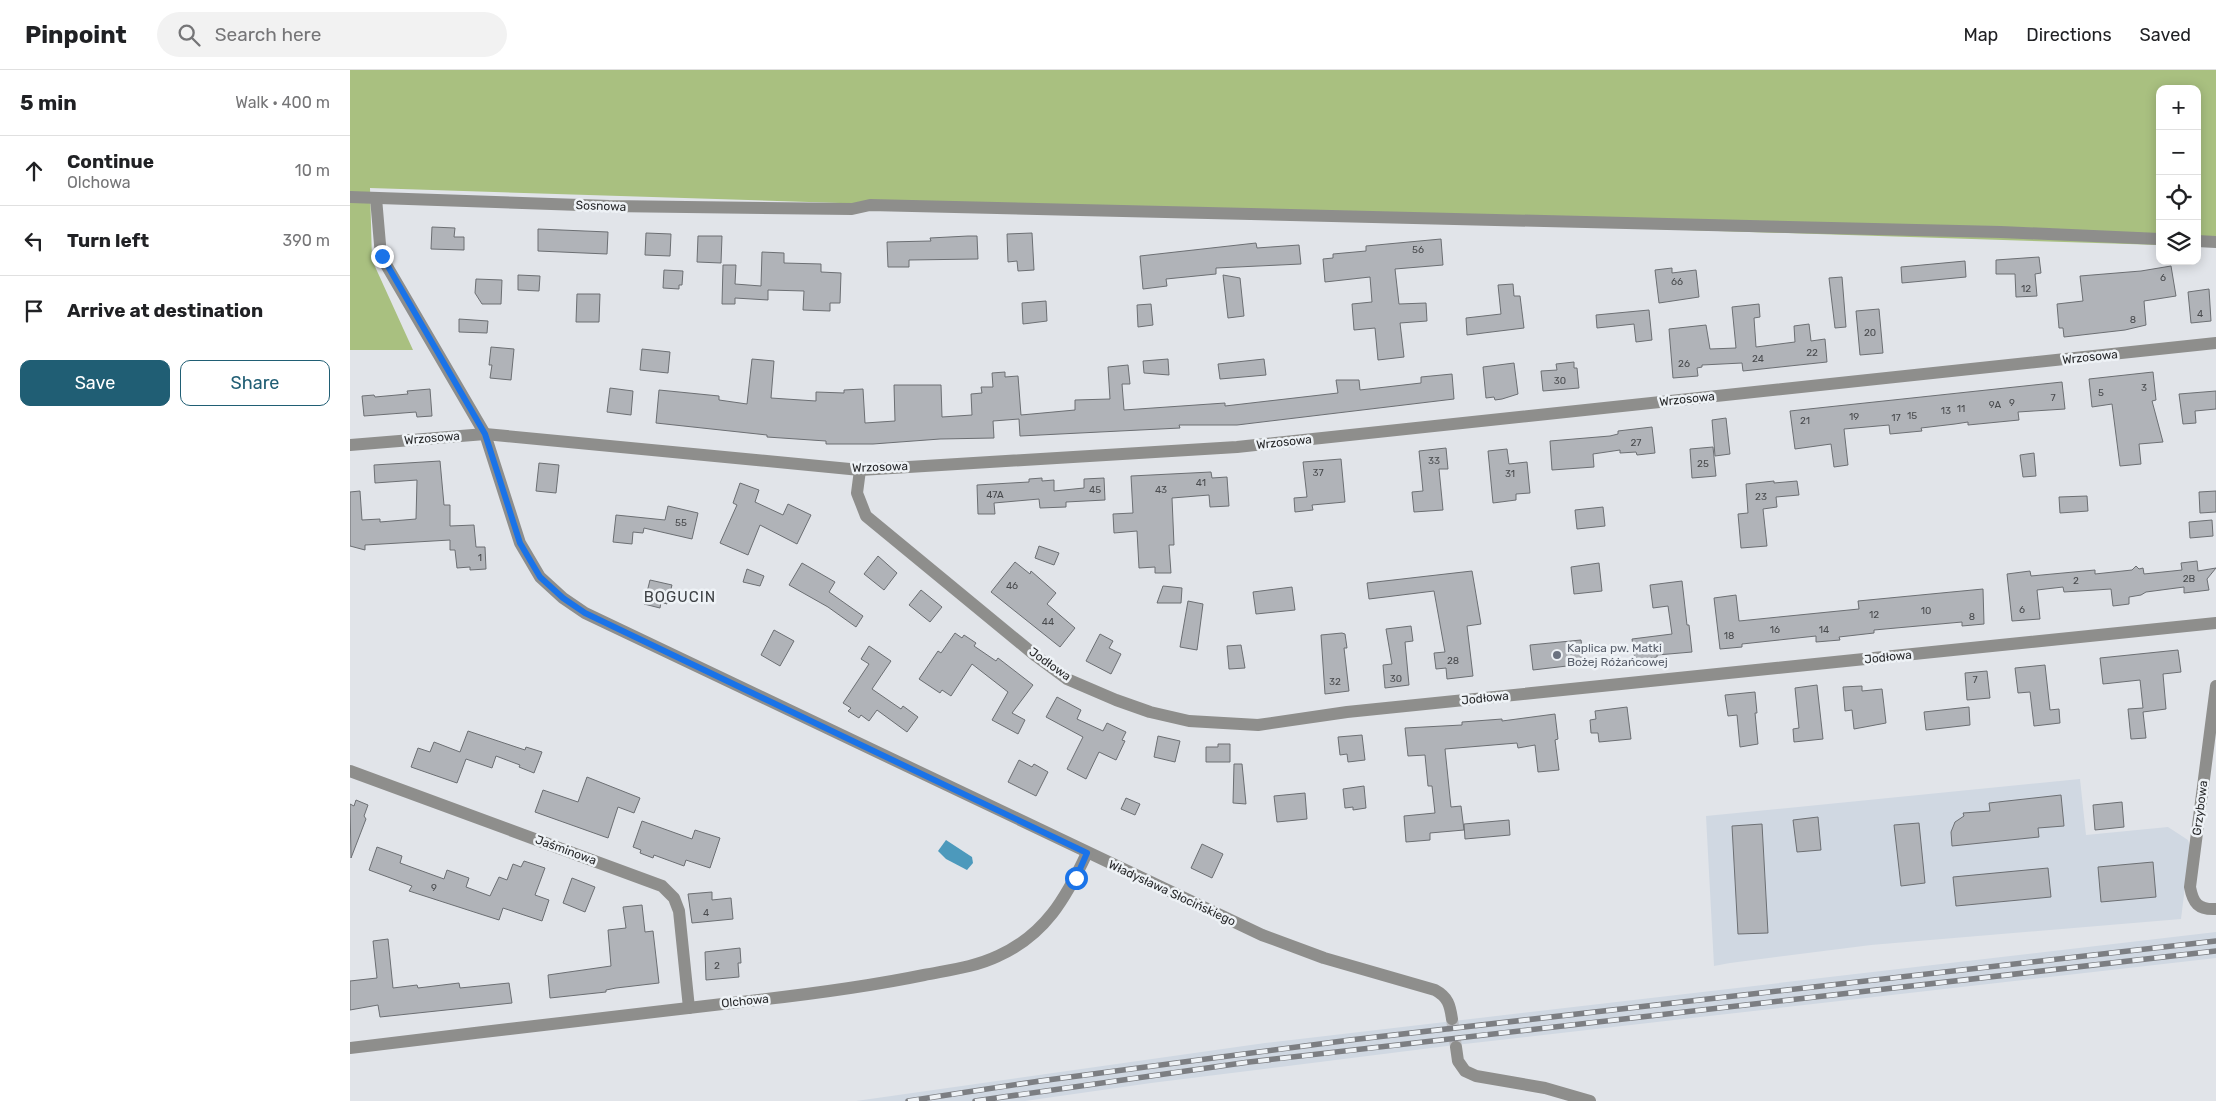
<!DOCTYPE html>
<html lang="en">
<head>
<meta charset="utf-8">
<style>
  body { margin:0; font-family:Rubik,sans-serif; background:#f2f2f2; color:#202124 }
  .controls { position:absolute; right:15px; top:15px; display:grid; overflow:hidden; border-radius:10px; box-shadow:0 2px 12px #0003 }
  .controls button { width:45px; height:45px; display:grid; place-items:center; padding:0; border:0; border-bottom:1px solid #e0e0e0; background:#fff; color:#202124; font:25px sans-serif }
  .stop { position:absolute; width:15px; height:15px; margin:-11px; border:4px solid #1a73e8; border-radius:50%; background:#fff }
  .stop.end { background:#1a73e8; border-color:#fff; box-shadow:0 1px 5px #0008 }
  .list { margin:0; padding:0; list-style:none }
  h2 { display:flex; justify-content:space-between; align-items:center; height:65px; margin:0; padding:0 20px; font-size:21px }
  h2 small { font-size:16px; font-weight:400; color:#757577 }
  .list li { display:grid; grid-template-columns:32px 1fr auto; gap:15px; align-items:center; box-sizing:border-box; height:70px; padding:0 20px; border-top:1px solid #e0e0e0 }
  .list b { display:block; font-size:19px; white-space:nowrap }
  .list p { margin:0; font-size:16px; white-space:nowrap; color:#757577 }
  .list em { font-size:16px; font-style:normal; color:#757577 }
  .actions { display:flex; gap:10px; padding:15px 20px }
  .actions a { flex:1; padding:11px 0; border:1px solid #205e74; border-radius:10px; text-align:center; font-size:18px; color:#205e74 }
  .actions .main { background:#205e74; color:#fff }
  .icon { flex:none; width:28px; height:28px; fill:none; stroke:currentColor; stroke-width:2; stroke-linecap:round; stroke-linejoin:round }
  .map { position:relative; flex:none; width:1866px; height:1031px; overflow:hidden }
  header { display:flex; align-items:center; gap:30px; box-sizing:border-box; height:70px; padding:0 25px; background:#fff; border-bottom:1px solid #e0e0e0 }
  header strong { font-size:24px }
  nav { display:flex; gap:28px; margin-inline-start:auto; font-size:18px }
  .search { width:350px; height:45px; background:#f2f2f2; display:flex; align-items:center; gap:12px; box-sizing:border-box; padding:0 18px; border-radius:28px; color:#757577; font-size:19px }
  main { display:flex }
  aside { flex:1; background:#fff }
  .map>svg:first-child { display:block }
  .built { fill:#d0d8e2 }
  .green { fill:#a9c080 }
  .water { fill:#4c99bc }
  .building { fill:#b0b3b8; stroke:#6c6f73 }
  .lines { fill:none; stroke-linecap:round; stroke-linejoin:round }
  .street-tunnel { stroke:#bcbec3; stroke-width:12; stroke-dasharray:12 6; stroke-linecap:butt }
  .street { stroke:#8e8e8c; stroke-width:12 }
  .rail-casing { stroke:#7c7e82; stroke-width:5.5 }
  .rail { stroke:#eef2f6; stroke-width:4; stroke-dasharray:11; stroke-linecap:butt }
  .route { stroke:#1a73e8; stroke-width:6 }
  .worship-dot { fill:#6b7280; stroke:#eef2f6; stroke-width:2 }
  .labels { text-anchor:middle; stroke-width:5; stroke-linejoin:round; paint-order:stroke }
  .number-label { font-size:10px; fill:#494b4e }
  .street-label { font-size:12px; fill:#27282a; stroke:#eef2f6 }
  .worship-label { font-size:12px; fill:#5b616d; stroke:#eef2f6; text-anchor:start }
  .quarter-label { font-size:15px; letter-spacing:1px; fill:#3e4144; stroke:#eef2f6 }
</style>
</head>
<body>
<header>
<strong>Pinpoint</strong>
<div class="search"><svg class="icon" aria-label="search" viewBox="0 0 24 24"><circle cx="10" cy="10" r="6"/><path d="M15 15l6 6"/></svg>Search here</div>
<nav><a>Map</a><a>Directions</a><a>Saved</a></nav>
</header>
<main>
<aside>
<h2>5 min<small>Walk · 400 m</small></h2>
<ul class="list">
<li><svg class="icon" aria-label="ahead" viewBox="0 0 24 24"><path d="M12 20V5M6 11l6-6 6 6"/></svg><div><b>Continue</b><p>Olchowa</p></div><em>10 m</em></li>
<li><svg class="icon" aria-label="left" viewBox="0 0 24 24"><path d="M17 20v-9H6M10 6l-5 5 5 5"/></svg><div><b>Turn left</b></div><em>390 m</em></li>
<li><svg class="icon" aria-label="arrive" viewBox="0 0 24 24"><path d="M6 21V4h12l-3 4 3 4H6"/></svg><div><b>Arrive at destination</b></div></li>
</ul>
<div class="actions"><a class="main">Save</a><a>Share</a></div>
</aside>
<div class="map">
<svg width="1866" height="1031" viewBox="0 0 1866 1031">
  <rect width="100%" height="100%" fill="#e1e4e9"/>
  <!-- built -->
  <g class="built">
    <polygon points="1730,709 1736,765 1818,757 1838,770 1840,776 1831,849 1521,875 1380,893 1364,896 1356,746"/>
    <polygon points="1866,862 1866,888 1097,976 801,1013 675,1031 506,1031 915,973"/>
  </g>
  <!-- green -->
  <polygon class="green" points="0,0 1866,0 1866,177 1847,176 1847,19 1810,19 1810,175 20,118 22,190 63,280 0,280"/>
  <!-- water -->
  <polygon class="water" points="596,770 622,787 623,793 617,800 596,789 588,781"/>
  <!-- building -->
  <g class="building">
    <polygon points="82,157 105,158 104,167 114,167 114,180 81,179"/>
    <polygon points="188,159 258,162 257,184 188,181"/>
    <polygon points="296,163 321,164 320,186 295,185"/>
    <polygon points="682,163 684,200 668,201 667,191 658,192 657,164"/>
    <polygon points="348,166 372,166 371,193 347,192"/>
    <polygon points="618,166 627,166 628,189 559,190 559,197 538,197 537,172 581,171 580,168"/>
    <polygon points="1091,169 1093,195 1045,199 1049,234 1076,233 1077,251 1050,253 1054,287 1028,290 1025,258 1004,260 1002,234 1022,232 1020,207 975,212 973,189 983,188 983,184 1016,181 1016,176"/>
    <polygon points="906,173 907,178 949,175 951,194 866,198 866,204 816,209 817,216 793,219 790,186"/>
    <polygon points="412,182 434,183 434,193 471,194 471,202 491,203 490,233 480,233 480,241 453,240 454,221 418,220 418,230 385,228 385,234 372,234 373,195 386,195 385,214 411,216"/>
    <polygon points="1689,187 1691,203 1685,204 1687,226 1666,227 1665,204 1646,204 1646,190"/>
    <polygon points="1615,191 1616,207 1552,213 1551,197"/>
    <polygon points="1821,196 1826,226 1794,231 1796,255 1775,260 1714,267 1713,258 1709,258 1707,234 1733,231 1730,206 1791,201"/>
    <polygon points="1322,198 1322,203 1346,200 1349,227 1309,233 1305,200"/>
    <polygon points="314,200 333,201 332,215 329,215 329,219 313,218"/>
    <polygon points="168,205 190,206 189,221 168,220"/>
    <polygon points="873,205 890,208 894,246 878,248"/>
    <polygon points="1492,207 1496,257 1485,258 1479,208"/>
    <polygon points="126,209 152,210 151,234 132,234 125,223"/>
    <polygon points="1163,214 1164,226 1170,226 1174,258 1117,265 1116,248 1151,244 1148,215"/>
    <polygon points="1859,219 1861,251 1841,253 1838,222"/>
    <polygon points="227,224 250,224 249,252 226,252"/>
    <polygon points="696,231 697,251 673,254 672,233"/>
    <polygon points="801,234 803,255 788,257 787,235"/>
    <polygon points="1409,234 1410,247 1404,248 1406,277 1445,272 1444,256 1459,254 1461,271 1475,269 1477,292 1393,301 1392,293 1352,295 1352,297 1347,298 1348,306 1323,308 1319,259 1356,255 1360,279 1386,278 1382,237"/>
    <polygon points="1529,239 1533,283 1510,285 1506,241"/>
    <polygon points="1299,240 1302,270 1286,272 1284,254 1247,258 1246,245"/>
    <polygon points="109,249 138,251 137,263 109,262"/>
    <polygon points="141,277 164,279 161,310 140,308 142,295 139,295"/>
    <polygon points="292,279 320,282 318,303 290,300"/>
    <polygon points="402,289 424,291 421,328 466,331 466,322 494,323 494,320 513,319 515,353 545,351 544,315 591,315 592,347 622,345 621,324 632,323 631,317 643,317 642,303 655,302 655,307 668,306 671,345 725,340 725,330 760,329 758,297 778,295 780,314 772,314 774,340 875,333 875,336 988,323 986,310 1009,310 1010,320 1071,313 1071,307 1102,304 1104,329 887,355 829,355 830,358 670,366 669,349 643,351 644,368 590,369 523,374 476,374 476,371 417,367 417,365 306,353 309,320 369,326 369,330 397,334"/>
    <polygon points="818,289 819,305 794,303 793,291"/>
    <polygon points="914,289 916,305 870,309 868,294"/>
    <polygon points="1224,292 1224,298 1227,298 1229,318 1193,321 1191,301 1207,300 1206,294"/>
    <polygon points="1164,293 1168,324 1152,329 1145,330 1144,327 1136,328 1133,297"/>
    <polygon points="1803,302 1806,330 1802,331 1813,372 1789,374 1791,394 1770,396 1762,334 1742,337 1739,309"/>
    <polygon points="1712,312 1715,339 1668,342 1669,350 1618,355 1618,352 1605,354 1571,358 1572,361 1540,364 1539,355 1494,359 1498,395 1484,397 1481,374 1445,379 1440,341"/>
    <polygon points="260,318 283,321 281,345 257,342"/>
    <polygon points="80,319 82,346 67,347 66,342 14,346 12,326 24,325 25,327 58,324 57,321"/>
    <polygon points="1866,321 1866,339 1845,341 1846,353 1833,354 1829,324"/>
    <polygon points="1376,348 1380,384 1365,386 1362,350"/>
    <polygon points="1302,357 1305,383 1287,385 1286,382 1270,383 1270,380 1243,384 1244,397 1202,400 1200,371 1260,366 1268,364 1268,361"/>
    <polygon points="1363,377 1366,406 1342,408 1340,379"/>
    <polygon points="1096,378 1098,399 1089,399 1093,440 1064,442 1062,422 1073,421 1069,381"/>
    <polygon points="1157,379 1159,394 1177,392 1180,423 1166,424 1166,430 1143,433 1138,381"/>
    <polygon points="1684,383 1686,406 1673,407 1670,385"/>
    <polygon points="991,389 995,432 962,435 963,440 945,442 944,428 957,427 953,392"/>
    <polygon points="90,391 94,435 100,435 100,456 124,455 126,477 135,477 136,499 120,500 120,497 107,498 105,480 100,480 100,470 15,475 15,480 0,476 0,422 10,421 12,450 30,449 30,452 66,449 67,410 25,413 24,395"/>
    <polygon points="189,393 209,395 206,423 186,421"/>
    <polygon points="861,402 862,408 877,407 879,436 860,437 859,425 822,428 824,475 819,475 821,503 805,503 805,497 789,498 787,461 764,463 763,444 783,443 781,406"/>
    <polygon points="692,408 692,411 704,410 704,421 734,418 734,409 754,408 755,430 716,432 716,437 690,438 689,429 644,433 645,444 628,444 627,415 679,412 679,409"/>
    <polygon points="1424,411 1424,413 1447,411 1449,425 1426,427 1427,437 1413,439 1417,476 1391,478 1388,444 1398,443 1396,414"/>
    <polygon points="390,413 409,420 405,432 433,445 438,434 461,445 447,474 410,455 398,485 370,473 387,435 383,433"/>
    <polygon points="1866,421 1866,442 1850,443 1849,422"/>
    <polygon points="1737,426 1738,441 1710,443 1709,427"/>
    <polygon points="318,436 348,443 342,469 294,458 293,463 283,462 282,474 263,472 266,445 315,450"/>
    <polygon points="1253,437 1255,456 1227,459 1225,440"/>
    <polygon points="1862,450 1863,466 1840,468 1839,452"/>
    <polygon points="689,476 709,483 704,495 685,488"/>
    <polygon points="528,486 547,503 534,520 514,504"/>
    <polygon points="1847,491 1848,501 1866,498 1857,509 1859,520 1834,523 1834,517 1796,522 1791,525 1779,527 1779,534 1763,536 1761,519 1714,522 1713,517 1687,520 1690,549 1662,551 1657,504 1680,501 1681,506 1745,500 1745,504 1782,500 1786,496 1789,499 1793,498 1794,504 1832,500 1831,493"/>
    <polygon points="665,492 680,504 681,501 706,523 697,534 725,558 710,577 641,522"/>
    <polygon points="452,493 485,512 479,522 513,546 506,557 478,537 439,515"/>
    <polygon points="1249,493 1252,521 1224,524 1221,497"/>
    <polygon points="397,499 414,506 410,516 393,512"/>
    <polygon points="1122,501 1131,554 1117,556 1123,606 1097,609 1096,598 1086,599 1084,583 1095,582 1084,521 1019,529 1017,513"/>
    <polygon points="300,510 322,515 317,534 311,532 310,538 294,534"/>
    <polygon points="1332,511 1337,555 1339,555 1342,582 1307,585 1307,587 1285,591 1282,569 1322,564 1318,536 1303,538 1300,515"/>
    <polygon points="813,516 832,518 831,533 807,533"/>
    <polygon points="942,517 945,540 906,544 903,522"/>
    <polygon points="1633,519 1634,554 1612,556 1612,552 1524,560 1524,563 1489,567 1490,570 1466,572 1466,566 1392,574 1392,577 1370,579 1364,528 1386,525 1389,551 1509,539 1508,531"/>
    <polygon points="571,520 592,537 580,552 559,535"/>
    <polygon points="838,531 853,534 847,580 830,577"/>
    <polygon points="1061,556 1063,571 1055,572 1059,615 1035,618 1033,595 1042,594 1036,559"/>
    <polygon points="424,560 444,571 430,596 411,585"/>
    <polygon points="605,563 612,568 614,565 626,573 624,576 646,591 648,588 683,615 662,643 675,650 668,664 642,650 658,622 622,594 601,626 592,620 590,623 569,609 588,581 591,583"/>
    <polygon points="992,563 995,564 997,578 994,578 999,621 975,624 971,565"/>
    <polygon points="750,564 763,571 759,578 771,584 761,604 736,591"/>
    <polygon points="1231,570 1234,594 1183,600 1180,575"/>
    <polygon points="891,575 895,598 879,599 877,576"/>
    <polygon points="519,576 541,591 522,619 551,639 553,636 568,647 557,662 527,640 519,651 511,645 509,648 498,641 501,638 493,633 519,594 511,589"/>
    <polygon points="1828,580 1831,602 1813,604 1816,639 1793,642 1796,668 1781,669 1778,639 1793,638 1790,610 1753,614 1750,588"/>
    <polygon points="1695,595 1700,640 1709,639 1710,653 1684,656 1680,622 1668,623 1665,598"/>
    <polygon points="1637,601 1640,628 1617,630 1615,603"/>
    <polygon points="1467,615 1473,669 1444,672 1443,659 1449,658 1445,618"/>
    <polygon points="1512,616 1512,621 1532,619 1536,653 1504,659 1502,640 1495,641 1493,617"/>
    <polygon points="1405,622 1407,643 1405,643 1408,674 1390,677 1387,645 1378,646 1375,625"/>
    <polygon points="707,627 731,640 727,649 753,661 757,653 776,662 772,670 775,671 766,690 749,682 736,709 717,699 733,667 696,647"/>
    <polygon points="1277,637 1281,669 1249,672 1248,663 1241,663 1240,650 1246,649 1245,641"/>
    <polygon points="1619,637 1620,655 1576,660 1574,642"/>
    <polygon points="1205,644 1208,669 1205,670 1209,700 1188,702 1185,675 1168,678 1167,673 1095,679 1101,737 1111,736 1114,760 1080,763 1080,770 1056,772 1054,746 1085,743 1082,716 1078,716 1075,685 1058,686 1055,658 1112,655 1112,652 1152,649 1152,651"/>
    <polygon points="118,661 175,680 176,677 192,682 184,703 169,697 170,695 146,686 142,698 116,689 107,713 61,697 68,678 80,682 84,672 110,682"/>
    <polygon points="1012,665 1015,690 998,692 997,684 990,685 988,667"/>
    <polygon points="808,666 830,671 825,692 804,687"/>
    <polygon points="868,674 880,674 880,692 856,692 856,677 868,677"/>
    <polygon points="669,690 682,697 684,694 698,702 686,726 658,712"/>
    <polygon points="884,694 892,694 896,734 883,733"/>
    <polygon points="237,707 290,728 284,743 268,737 258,768 185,742 193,720 228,732"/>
    <polygon points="1014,716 1016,738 1003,740 1003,737 995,738 993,719"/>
    <polygon points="955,723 957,749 927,752 924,726"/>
    <polygon points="1711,725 1714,756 1688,758 1689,767 1602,776 1601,762 1605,752 1614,746 1613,743 1640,741 1639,733"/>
    <polygon points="776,728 790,734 785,745 771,739"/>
    <polygon points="6,730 18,735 14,746 16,749 1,788 0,734 4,736"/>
    <polygon points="1772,732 1774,757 1745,760 1743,735"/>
    <polygon points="1468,747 1471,780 1447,782 1443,750"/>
    <polygon points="1159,750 1160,765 1115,769 1114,754"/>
    <polygon points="292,751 342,769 345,760 370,768 360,798 336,790 334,796 304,785 303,788 290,783 291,780 283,777"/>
    <polygon points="1569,753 1575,813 1551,816 1544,755"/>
    <polygon points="1412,754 1418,863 1388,864 1382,756"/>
    <polygon points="852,774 873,784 862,808 841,798"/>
    <polygon points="27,777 52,786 50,793 94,809 97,800 119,808 116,817 140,826 149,807 157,810 163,794 171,797 174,791 195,798 185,825 199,830 192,851 153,838 149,850 59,821 62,816 19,800"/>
    <polygon points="1803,792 1806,827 1751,832 1748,797"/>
    <polygon points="1698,798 1701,827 1606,836 1603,807"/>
    <polygon points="222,808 245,817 235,842 213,833"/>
    <polygon points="362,822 362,830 381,828 383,849 342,853 338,824"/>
    <polygon points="292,835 295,862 303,861 309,913 266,918 256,920 256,922 200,928 198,905 261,896 258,860 276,858 273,837"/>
    <polygon points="38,869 43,918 67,915 68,918 109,913 110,918 159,913 162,933 30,947 28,935 0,940 0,911 27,908 23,871"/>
    <polygon points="390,878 391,893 388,893 389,907 356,910 355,882"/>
  </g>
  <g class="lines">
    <!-- street-tunnel -->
    <polyline class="street-tunnel" points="1102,949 1106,977"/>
    <!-- street -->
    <g class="street">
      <polyline points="0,127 259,136 502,139 520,135 1651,162 1810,169"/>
      <path d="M 26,128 L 31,186 L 135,364 L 170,473 L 190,507 L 213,528 L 235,543 L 912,865 L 974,888 L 1085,920 C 1098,927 1100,935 1102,949"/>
      <polyline points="1847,171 1866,172"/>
      <polyline points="0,375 135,364 510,400 887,377 1866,273"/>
      <polyline points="510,400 507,423 516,446 686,586 717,609 766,630 800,642 839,651 908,655 997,642 1866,553"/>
      <path d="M 1866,616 L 1840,817 C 1843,833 1848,840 1866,839"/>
      <polyline points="0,701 312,816 324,828 329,841 339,938"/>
      <polyline points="1106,977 1108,991 1115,1001 1126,1006 1195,1018 1240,1031"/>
      <path d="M 0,978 C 127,963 254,947 381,933 C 446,926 511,918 574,905 C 599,900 625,897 648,886 C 695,865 716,828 737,783"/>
    </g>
    <defs>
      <g id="rail">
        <polyline points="558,1031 690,1011 1000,970 1866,871"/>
        <polyline points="625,1031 899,992 1866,881"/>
      </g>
    </defs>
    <!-- rail casing -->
    <use href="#rail" class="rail-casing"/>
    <!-- rail -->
    <use href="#rail" class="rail"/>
  </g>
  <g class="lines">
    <!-- route -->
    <polyline class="route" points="32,186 135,364 170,473 190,507 213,528 235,543 737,783 726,808"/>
  </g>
  <!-- markers -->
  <circle class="worship-dot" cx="1207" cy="585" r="5"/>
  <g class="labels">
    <!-- number labels -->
    <g class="number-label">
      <text x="1068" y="183">56</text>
      <text x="1813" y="211">6</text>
      <text x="1327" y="215">66</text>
      <text x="1676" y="222">12</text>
      <text x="1850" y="247">4</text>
      <text x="1783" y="253">8</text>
      <text x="1520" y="266">20</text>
      <text x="1462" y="286">22</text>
      <text x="1408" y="292">24</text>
      <text x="1334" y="297">26</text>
      <text x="1210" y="314">30</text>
      <text x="1794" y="321">3</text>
      <text x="1751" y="326">5</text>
      <text x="1703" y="331">7</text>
      <text x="1662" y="336">9</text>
      <text x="1645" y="338">9A</text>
      <text x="1611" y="342">11</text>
      <text x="1596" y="344">13</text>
      <text x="1562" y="349">15</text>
      <text x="1504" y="350">19</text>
      <text x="1546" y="351">17</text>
      <text x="1455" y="354">21</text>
      <text x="1286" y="376">27</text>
      <text x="1084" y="394">33</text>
      <text x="1353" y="397">25</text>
      <text x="968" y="406">37</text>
      <text x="1160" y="407">31</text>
      <text x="851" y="416">41</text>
      <text x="745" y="423">45</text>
      <text x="811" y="423">43</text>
      <text x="645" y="428">47A</text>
      <text x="1411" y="430">23</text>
      <text x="331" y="456">55</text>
      <text x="130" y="491">1</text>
      <text x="1839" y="512">2B</text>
      <text x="1726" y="514">2</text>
      <text x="662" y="519">46</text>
      <text x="1672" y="543">6</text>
      <text x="1576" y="544">10</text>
      <text x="1524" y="548">12</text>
      <text x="1622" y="550">8</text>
      <text x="698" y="555">44</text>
      <text x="1425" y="563">16</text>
      <text x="1474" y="563">14</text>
      <text x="1379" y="569">18</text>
      <text x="1103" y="594">28</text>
      <text x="1046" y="612">30</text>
      <text x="1625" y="613">7</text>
      <text x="985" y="615">32</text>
      <text x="84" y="821">9</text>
      <text x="356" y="846">4</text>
      <text x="367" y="899">2</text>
    </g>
    <!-- street labels -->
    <g class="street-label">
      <text transform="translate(251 136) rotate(2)" y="4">Sosnowa</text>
      <text transform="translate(1740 287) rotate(-6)" y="4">Wrzosowa</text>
      <text transform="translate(1337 329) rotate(-6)" y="4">Wrzosowa</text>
      <text transform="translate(82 368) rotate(-5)" y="4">Wrzosowa</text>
      <text transform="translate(934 372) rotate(-6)" y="4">Wrzosowa</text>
      <text transform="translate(530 397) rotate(-2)" y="4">Wrzosowa</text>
      <text transform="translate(1538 587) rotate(-6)" y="4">Jodłowa</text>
      <text transform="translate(700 594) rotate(35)" y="4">Jodłowa</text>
      <text transform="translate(1135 628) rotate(-6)" y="4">Jodłowa</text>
      <text transform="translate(1850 738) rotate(-83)" y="4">Grzybowa</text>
      <text transform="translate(216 780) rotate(20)" y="4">Jaśminowa</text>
      <text transform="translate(822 823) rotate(25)" y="4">Władysława Słocińskiego</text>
      <text transform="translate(395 931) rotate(-6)" y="4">Olchowa</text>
    </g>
    <!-- worship labels -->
    <g class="worship-label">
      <text x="1217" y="582">Kaplica pw. Matki<tspan x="1217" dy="14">Bożej Różańcowej</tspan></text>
    </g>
    <!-- quarter labels -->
    <g class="quarter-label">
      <text x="330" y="532">BOGUCIN</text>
    </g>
  </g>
</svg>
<div class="controls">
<button>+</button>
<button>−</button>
<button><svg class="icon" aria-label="locate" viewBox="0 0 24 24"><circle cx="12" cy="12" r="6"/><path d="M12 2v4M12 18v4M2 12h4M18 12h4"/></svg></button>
<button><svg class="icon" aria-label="layers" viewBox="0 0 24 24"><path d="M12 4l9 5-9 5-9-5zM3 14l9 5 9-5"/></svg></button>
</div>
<div class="stop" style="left:726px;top:808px"></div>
<div class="stop end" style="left:32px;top:186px"></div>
</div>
</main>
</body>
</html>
